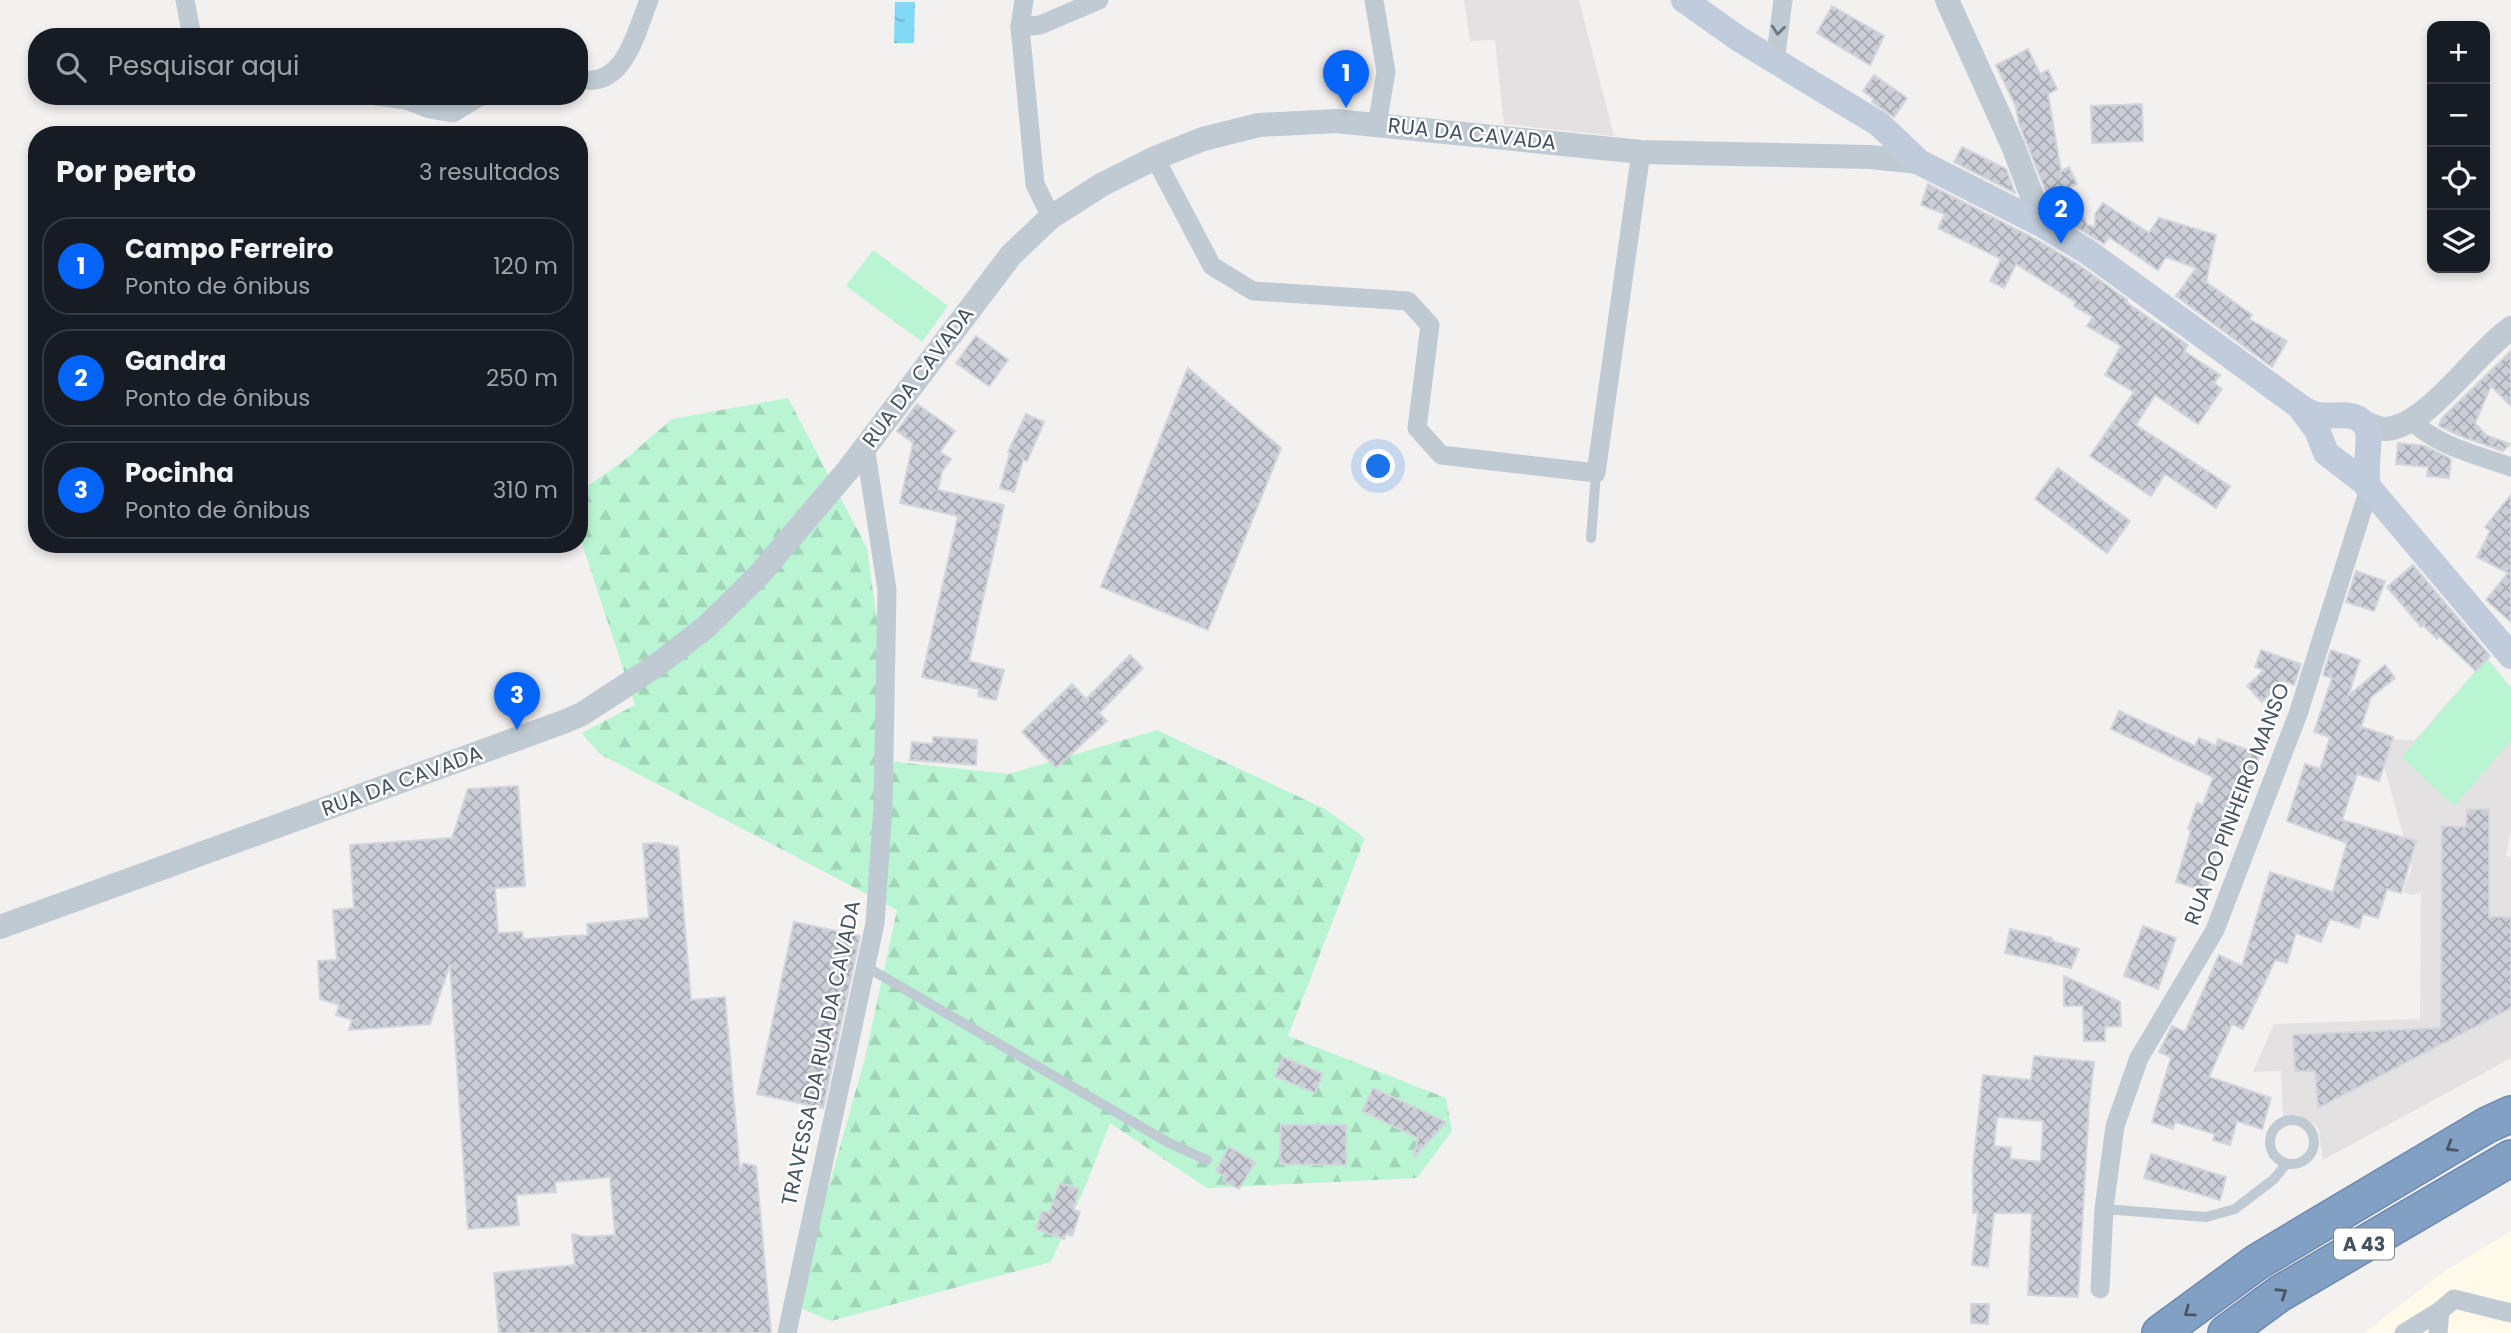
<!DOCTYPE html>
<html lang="pt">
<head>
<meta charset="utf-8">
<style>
  body { margin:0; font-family:Poppins,sans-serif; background:#20242c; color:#f1f3f6 }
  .controls { position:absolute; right:21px; top:21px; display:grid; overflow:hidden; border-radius:14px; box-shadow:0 4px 10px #0003 }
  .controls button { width:63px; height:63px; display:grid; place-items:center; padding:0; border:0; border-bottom:2px solid #363941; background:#171b24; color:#f1f3f6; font:35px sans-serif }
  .you { position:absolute; left:1379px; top:467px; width:24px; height:24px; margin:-18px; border:5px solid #fff; border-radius:50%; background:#1a73e8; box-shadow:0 0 0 10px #1a73e833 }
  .badge { display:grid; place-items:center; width:46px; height:46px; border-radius:50%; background:#0464f8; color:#fff; font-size:23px; font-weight:700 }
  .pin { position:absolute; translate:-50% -58px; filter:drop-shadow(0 2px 4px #0008) }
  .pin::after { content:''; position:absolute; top:37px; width:24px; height:21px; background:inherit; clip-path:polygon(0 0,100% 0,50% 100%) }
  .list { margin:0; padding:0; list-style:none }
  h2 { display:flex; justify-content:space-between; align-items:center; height:91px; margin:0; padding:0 28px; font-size:30px }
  h2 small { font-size:23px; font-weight:400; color:#9ea1a6 }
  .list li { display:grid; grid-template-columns:46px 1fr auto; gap:21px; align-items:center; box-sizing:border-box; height:98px; margin:0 14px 14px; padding:0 14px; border:2px solid #363941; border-radius:28px }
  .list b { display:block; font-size:26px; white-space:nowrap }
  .list p { margin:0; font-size:23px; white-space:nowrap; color:#9ea1a6 }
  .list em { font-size:23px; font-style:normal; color:#9ea1a6 }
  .icon { flex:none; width:38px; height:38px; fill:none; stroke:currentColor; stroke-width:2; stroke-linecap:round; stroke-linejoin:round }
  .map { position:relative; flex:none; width:2511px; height:1333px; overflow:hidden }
  .search { position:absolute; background:#171b24; box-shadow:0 4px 10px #0003; left:28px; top:28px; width:560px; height:77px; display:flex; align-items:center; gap:18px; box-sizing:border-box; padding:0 24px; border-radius:28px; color:#9ea1a6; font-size:26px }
  .panel { position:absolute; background:#171b24; box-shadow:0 4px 10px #0003; left:28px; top:126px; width:560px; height:427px; border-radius:28px }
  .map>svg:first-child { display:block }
  .commercial { fill:#fef9e8 }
  .education { fill:#e4e1e2 }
  .green { fill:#baf5d3 }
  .forest { fill:url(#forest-firs) }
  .water { fill:url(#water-ripples) }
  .building { fill:url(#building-cross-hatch); stroke:#d3d5dc; stroke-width:2; fill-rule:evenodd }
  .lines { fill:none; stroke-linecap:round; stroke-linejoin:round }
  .motorway-casing { stroke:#6d8ab0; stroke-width:38 }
  .service { stroke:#bfcad3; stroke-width:10 }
  .minor { stroke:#bfcad3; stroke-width:19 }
  .tertiary { stroke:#bfcad3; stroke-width:24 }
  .secondary { stroke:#c0ccdb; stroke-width:26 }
  .motorway { stroke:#829fc4; stroke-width:35 }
  .oneway { stroke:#6a7682 }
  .oneway2 { stroke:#485665 }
  .labels { text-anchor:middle; stroke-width:5; stroke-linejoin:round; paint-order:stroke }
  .shield { fill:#fff; stroke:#7d8690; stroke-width:2 }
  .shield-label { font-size:19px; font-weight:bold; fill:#455260 }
  .street-label { font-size:21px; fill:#455260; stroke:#fff }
</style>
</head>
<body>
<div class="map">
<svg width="2511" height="1333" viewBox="0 0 2511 1333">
  <defs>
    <pattern id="forest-firs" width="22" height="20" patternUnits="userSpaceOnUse" patternTransform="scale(1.75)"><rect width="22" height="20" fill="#baf5d3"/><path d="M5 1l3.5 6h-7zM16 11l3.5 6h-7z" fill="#a1d4b8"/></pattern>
    <pattern id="water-ripples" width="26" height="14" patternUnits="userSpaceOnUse" patternTransform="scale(1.75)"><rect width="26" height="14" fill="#82d9f6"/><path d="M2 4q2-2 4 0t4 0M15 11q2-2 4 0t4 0" fill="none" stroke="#6cb3cb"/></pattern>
    <pattern id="building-cross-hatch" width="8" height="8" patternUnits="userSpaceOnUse" patternTransform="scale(1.75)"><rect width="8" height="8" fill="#cbced6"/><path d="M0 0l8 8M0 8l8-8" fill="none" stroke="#a7aab1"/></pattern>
  </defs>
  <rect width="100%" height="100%" fill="#f3f0f0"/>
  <!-- commercial -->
  <polygon class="commercial" points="2511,1231 2511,1333 2364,1333 2439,1275"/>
  <!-- education -->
  <g class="education">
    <polygon points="1464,0 1579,0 1614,136 1504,124 1495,40 1470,41"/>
    <polygon points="2487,658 2511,688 2511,831 2506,856 2511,857 2511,1058 2323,1160 2318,1127 2299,1115 2283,1117 2281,1071 2253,1072 2274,1024 2420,1019 2421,892 2412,895 2403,892 2412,866 2382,759 2388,738 2414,741"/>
  </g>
  <!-- green -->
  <g class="green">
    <polygon points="873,250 948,306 922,342 846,286"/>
    <polygon points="2487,658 2511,688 2511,741 2454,806 2402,757"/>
  </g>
  <!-- forest -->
  <polygon class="forest" points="788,398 867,548 884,671 878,760 1009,774 1157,730 1325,809 1365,838 1288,1036 1446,1098 1452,1131 1417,1178 1207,1188 1110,1123 1086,1185 1051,1262 831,1321 795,1306 865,1058 897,910 600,754 582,733 635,705 579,534 579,492 622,462 672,419"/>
  <!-- water -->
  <polygon class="water" points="895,2 915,2 914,43 894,43"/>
  <!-- building -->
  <g class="building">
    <polygon points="1832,6 1884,36 1870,65 1817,33"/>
    <polygon points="2028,49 2040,74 2048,70 2057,89 2048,94 2061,171 2069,167 2077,184 2070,187 2087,225 2095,227 2095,214 2103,203 2149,233 2159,218 2216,235 2206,282 2252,315 2249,319 2287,341 2272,367 2176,296 2196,268 2166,257 2158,270 2109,237 2104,244 2055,214 2019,124 2016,107 1996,65"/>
    <polygon points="1874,75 1907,98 1894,117 1872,102 1874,99 1863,91"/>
    <polygon points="2142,104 2143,141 2092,143 2091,106"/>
    <polygon points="1962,147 2006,169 2015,193 1954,162"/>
    <polygon points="1928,184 2035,239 2079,265 2127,300 2126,302 2188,345 2184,351 2220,375 2214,383 2222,389 2198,424 2155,395 2136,425 2230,486 2216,508 2165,474 2151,496 2090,456 2134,392 2105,375 2121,346 2087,326 2093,317 2074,306 2076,302 2016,264 2004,288 1990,281 2001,259 1938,228 1945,214 1921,205"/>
    <polygon points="976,336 1008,360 989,386 956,363"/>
    <polygon points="2511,351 2511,406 2491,386 2475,423 2486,435 2510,444 2503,451 2463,437 2439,426 2442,418"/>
    <polygon points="1188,368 1281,448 1208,630 1101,587"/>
    <polygon points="917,404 955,431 940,452 951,459 942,471 938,490 1004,505 969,661 1004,670 996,700 978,696 979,689 922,677 958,516 900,503 913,443 897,431"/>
    <polygon points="1026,414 1044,422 1027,461 1023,460 1014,492 1000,488 1010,453 1008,452"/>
    <polygon points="2398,443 2425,446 2451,459 2449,478 2427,476 2428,467 2396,464"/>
    <polygon points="2058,468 2130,521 2107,553 2035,499"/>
    <polygon points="2511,495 2511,622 2486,600 2508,573 2477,557 2490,531 2485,527"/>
    <polygon points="2413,565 2490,656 2476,671 2439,636 2437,639 2423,625 2421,627 2387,587"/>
    <polygon points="2356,571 2385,581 2374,611 2346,602"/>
    <polygon points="2261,650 2301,664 2294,685 2284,681 2262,702 2247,686 2264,670 2255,667"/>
    <polygon points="2331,650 2360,660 2348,696 2385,665 2395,678 2371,697 2361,727 2393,737 2379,781 2357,774 2342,820 2416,841 2401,893 2387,889 2378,918 2363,914 2359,928 2330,919 2321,942 2296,933 2287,963 2275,960 2243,1029 2232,1024 2209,1077 2271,1098 2262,1129 2237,1121 2230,1145 2213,1140 2215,1134 2175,1122 2173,1129 2152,1122 2171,1057 2159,1052 2172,1026 2185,1032 2219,955 2242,966 2270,872 2333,892 2347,843 2287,821 2305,764 2320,769 2330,737 2314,732 2332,678 2323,675"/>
    <polygon points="1130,655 1143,668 1099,713 1107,721 1056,768 1022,732 1072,684 1086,699"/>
    <polygon points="2119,711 2195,746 2199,738 2216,746 2218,739 2260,754 2242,805 2237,803 2222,842 2220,841 2206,891 2176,882 2191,830 2188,829 2197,803 2203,805 2213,777 2111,729"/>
    <polygon points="933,737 977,740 976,765 910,760 912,742 933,744"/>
    <polygon points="518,786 525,886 495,888 498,933 522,932 523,939 588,935 587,924 649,918 643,844 658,843 678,847 691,1000 725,997 740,1173 743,1163 756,1166 771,1333 499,1333 494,1273 575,1265 572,1234 587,1237 615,1235 610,1177 555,1182 556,1192 516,1195 519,1225 468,1229 450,964 430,1024 349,1030 352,1020 336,1015 339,1005 320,999 318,961 337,960 333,910 354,908 350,845 452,838 468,789"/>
    <polygon points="2489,809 2489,917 2511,917 2511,1008 2318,1108 2315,1071 2295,1071 2293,1035 2441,1028 2442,826 2466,827 2467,810"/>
    <polygon points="794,922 860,936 823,1108 757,1094"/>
    <polygon points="2143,926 2176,938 2158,989 2124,976"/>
    <polygon points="2010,929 2052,938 2052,941 2079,949 2071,968 2005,953"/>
    <polygon points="2064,976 2120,1002 2121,1026 2105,1027 2105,1041 2084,1041 2083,1006 2064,1006"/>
    <path d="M 2034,1056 L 2094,1062 L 2089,1107 L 2078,1297 L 2028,1295 L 2032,1213 L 1994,1213 L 1988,1267 L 1972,1265 L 1978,1213 L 1973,1213 L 1973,1166 L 1983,1075 L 2031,1080 ZM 1997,1117 L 2043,1121 L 2041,1162 L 2010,1159 L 2011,1148 L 1994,1146 Z"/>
    <polygon points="1283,1057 1323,1074 1315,1093 1275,1076"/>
    <polygon points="1373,1088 1446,1122 1414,1157 1418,1138 1362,1111"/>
    <polygon points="1281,1125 1346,1125 1346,1165 1280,1164"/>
    <polygon points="1229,1147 1255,1162 1239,1189 1223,1180 1225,1177 1216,1171"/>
    <polygon points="2151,1154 2226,1177 2220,1200 2144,1178"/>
    <polygon points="1060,1183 1079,1189 1073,1210 1080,1212 1072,1236 1066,1234 1064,1239 1036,1229 1042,1211 1049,1213"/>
    <polygon points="1971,1304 1989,1304 1988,1324 1971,1323"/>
  </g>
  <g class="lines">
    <defs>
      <g id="motorway">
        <polyline points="2160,1333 2257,1262 2487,1125 2511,1114"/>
        <polyline points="2226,1333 2279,1294 2511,1158"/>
      </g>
    </defs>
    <!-- motorway casing -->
    <use href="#motorway" class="motorway-casing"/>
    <!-- service -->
    <g class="service">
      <polyline points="1591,538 1596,473"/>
      <polyline points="865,966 1169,1143 1207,1160"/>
      <circle cx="2292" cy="1142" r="22"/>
      <polyline points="2104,1209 2206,1217 2235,1209 2274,1179 2286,1164"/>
    </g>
    <!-- minor -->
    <g class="minor">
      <polyline points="185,0 192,37"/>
      <polyline points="1024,0 1020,27 1035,184 1051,217"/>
      <polyline points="1374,0 1386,72 1377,125"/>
      <polyline points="1020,27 1040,25 1099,0"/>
      <polyline points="1775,61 1783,0"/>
      <path d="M 579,79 C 624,90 636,32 649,0"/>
      <polyline points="377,96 406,100 429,109 453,113 481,96"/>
      <polyline points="1155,158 1212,266 1253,291 1408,301 1430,325 1417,428 1441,455 1596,473 1641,152"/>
      <path d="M 2411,420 C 2437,446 2477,455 2511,467"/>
      <polyline points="2100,1289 2104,1209 2115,1126 2139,1058 2215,930 2298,714 2369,489"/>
      <polyline points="787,1333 875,923 883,807 887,590 865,446"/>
      <polyline points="2404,1333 2440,1311"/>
      <polyline points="2438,1333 2440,1311 2454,1299 2511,1313"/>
    </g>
    <!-- tertiary -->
    <g class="tertiary">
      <polyline points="1947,0 2013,146 2043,225"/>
      <path d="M 2360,420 C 2368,424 2377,429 2386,429 C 2428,426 2475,353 2511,328"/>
      <polyline points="0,927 566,721 582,714 657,665 706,627 759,575 848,470 1011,255 1051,217 1103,184 1155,158 1203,139 1259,125 1336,121 1641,152 1870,157 1919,162"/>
    </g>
    <!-- secondary -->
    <g class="secondary">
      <path d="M 1684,0 L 1739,39 L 1879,124 L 1919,162 L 2043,225 L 2088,252 L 2299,406 C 2305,410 2312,414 2319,415 C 2335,418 2354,409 2365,425 C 2374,437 2362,467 2369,489"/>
      <polyline points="2299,406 2317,430 2326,453 2364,482 2511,656"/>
    </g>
    <!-- motorway -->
    <use href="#motorway" class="motorway"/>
  </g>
  <!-- one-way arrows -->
  <defs><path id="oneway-chevron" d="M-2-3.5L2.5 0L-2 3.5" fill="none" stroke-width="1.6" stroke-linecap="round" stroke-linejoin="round" transform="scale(1.75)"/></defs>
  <use class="oneway" href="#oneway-chevron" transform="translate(1778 30) rotate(96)"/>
  <g class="oneway2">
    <use href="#oneway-chevron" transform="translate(2451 1147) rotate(149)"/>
    <use href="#oneway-chevron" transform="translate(2282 1293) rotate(-33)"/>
    <use href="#oneway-chevron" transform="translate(2189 1312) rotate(144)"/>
  </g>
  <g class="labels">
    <!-- shield labels -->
    <rect class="shield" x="2334" y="1228.5" width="60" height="31" rx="5"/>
    <g class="shield-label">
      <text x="2364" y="1251">A 43</text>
    </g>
    <!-- street labels -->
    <g class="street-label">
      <text transform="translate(1472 134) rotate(6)" y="7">RUA DA CAVADA</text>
      <text transform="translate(918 377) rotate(-53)" y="7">RUA DA CAVADA</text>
      <text transform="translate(402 781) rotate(-20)" y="7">RUA DA CAVADA</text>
      <text transform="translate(2237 804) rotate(-69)" y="7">RUA DO PINHEIRO MANSO</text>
      <text transform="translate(821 1053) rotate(-78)" y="7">TRAVESSA DA RUA DA CAVADA</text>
    </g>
  </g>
</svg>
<div class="controls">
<button>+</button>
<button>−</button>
<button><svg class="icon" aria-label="locate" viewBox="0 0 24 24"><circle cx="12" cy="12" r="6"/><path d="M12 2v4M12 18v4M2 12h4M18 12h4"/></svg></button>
<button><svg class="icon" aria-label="layers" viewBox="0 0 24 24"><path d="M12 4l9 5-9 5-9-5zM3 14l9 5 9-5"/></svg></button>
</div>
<div class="you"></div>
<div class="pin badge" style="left:1346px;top:108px">1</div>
<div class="pin badge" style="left:2061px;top:244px">2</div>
<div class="pin badge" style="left:517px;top:730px">3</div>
<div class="search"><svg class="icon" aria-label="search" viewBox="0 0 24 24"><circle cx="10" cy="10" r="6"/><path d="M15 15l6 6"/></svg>Pesquisar aqui</div>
<section class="panel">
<h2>Por perto<small>3 resultados</small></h2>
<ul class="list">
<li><span class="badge">1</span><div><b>Campo Ferreiro</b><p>Ponto de ônibus</p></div><em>120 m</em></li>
<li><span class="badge">2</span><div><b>Gandra</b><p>Ponto de ônibus</p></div><em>250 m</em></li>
<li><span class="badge">3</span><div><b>Pocinha</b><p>Ponto de ônibus</p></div><em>310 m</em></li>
</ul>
</section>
</div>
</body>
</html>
